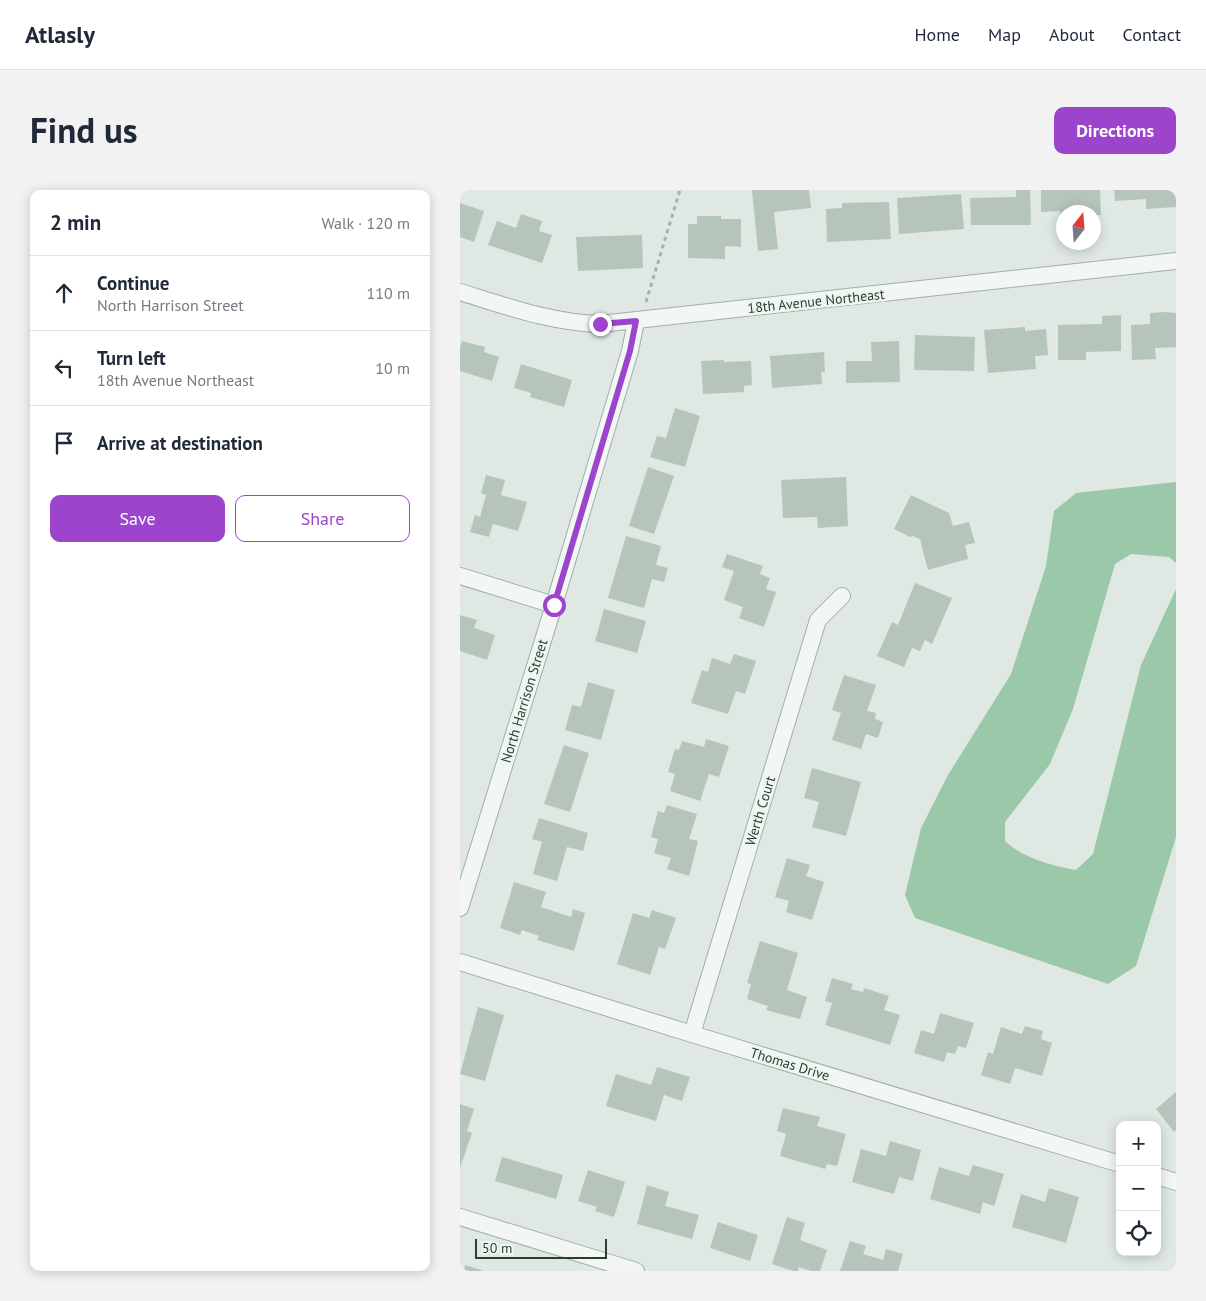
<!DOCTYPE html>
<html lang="en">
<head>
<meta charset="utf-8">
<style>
  body { margin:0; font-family:"PT Sans",sans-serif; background:#f2f2f3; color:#1f2937 }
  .controls { position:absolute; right:15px; bottom:15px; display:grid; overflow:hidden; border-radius:10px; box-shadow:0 2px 12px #0003 }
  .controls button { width:45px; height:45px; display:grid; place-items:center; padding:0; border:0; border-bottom:1px solid #e0e1e3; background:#fff; color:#1f2937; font:25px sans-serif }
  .compass { position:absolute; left:596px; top:15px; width:45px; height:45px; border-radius:50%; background:#fff; box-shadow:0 2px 12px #0003; rotate:17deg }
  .scale { position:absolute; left:15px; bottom:12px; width:132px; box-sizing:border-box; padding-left:5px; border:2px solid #283f32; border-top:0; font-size:14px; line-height:18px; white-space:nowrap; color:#283f32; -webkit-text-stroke:4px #eef6f1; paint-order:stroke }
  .stop { position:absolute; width:15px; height:15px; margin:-11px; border:4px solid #9d44cd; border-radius:50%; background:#fff }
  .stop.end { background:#9d44cd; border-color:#fff; box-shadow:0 1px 5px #0008 }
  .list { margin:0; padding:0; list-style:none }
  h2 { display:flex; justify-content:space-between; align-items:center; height:65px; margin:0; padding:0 20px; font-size:21px }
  h2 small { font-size:16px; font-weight:400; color:#747a83 }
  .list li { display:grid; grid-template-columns:32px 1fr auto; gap:15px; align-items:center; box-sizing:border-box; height:75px; padding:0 20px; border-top:1px solid #e0e1e3 }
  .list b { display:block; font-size:19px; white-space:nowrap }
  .list p { margin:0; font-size:16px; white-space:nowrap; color:#747a83 }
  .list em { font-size:16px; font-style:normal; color:#747a83 }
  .actions { display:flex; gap:10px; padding:15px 20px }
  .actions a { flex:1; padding:11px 0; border:1px solid #9d44cd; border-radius:10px; text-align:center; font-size:18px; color:#9d44cd }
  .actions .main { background:#9d44cd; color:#fff }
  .icon { flex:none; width:28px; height:28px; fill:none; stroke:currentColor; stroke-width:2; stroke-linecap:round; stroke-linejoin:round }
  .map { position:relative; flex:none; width:716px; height:1081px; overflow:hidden; border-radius:10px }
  header { display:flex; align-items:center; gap:30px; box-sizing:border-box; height:70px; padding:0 25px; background:#fff; border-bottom:1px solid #e0e1e3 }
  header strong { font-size:24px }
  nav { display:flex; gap:28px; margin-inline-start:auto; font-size:18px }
  .intro { display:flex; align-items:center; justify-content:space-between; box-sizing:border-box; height:120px; padding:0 30px }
  h1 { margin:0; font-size:35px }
  .button { padding:12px 22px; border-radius:10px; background:#9d44cd; color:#fff; font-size:18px; font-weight:700 }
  main { display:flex; gap:30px; padding:0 30px }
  aside { flex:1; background:#fff; border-radius:10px; box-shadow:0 2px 12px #0003 }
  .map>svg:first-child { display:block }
  .water { fill:#9ac8a8 }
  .building { fill:#b6c5bc }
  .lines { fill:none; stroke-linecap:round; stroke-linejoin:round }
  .minor-casing { stroke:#a1afa7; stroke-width:18 }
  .path { stroke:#a5b1aa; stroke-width:3; stroke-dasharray:4 4; stroke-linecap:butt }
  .minor { stroke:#f2f7f4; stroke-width:16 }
  .route { stroke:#9d44cd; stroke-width:6 }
  .labels { text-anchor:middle; stroke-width:5; stroke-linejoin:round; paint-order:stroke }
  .street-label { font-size:14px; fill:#283f32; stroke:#eef6f1 }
</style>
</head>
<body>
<header>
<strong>Atlasly</strong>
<nav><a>Home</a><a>Map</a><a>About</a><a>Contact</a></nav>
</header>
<div class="intro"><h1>Find us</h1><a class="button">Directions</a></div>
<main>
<aside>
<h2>2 min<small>Walk · 120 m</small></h2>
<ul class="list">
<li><svg class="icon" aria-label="ahead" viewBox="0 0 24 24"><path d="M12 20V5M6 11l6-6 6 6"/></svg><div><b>Continue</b><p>North Harrison Street</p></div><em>110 m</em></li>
<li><svg class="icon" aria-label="left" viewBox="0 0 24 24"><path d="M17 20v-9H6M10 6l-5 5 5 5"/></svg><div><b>Turn left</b><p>18th Avenue Northeast</p></div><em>10 m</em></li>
<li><svg class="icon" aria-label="arrive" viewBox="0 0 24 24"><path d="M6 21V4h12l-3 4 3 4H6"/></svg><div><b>Arrive at destination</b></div></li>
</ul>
<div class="actions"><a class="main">Save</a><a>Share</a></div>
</aside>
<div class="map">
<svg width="716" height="1081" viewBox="0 0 716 1081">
  <rect width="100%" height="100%" fill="#dfe8e3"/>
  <!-- water -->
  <path class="water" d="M 716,292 L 716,373 L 709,367 L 671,364 L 655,374 L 613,519 L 590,574 L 545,632 L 545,651 C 563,668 592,676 616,680 L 633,664 L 681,475 L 716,399 L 716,647 L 676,776 L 648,794 L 455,728 L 445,705 L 461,638 L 488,585 L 551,484 L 586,376 L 594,321 L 616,303 Z"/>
  <!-- building -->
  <g class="building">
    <polygon points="292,0 349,0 351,18 314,22 318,59 298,61"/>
    <polygon points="556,0 570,0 571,35 511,35 510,8 556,7"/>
    <polygon points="581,0 640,0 641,25 634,25 634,22 604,22 604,27 600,27 600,21 581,22"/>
    <polygon points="654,0 716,0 716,17 686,19 686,9 655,11"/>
    <polygon points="501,4 504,39 439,44 437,8"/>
    <polygon points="429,12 431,49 367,52 366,19 382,18 382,13"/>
    <polygon points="0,13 24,21 14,52 0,47"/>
    <polygon points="61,24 82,31 79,41 92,45 82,73 28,55 37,31 56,38"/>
    <polygon points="237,26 261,26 261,29 281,29 281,57 265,56 265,69 228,68 228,34 237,34"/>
    <polygon points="182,45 183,78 118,81 116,47"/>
    <polygon points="704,122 716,123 716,157 695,158 696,169 672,170 671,135 690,134 690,123"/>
    <polygon points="661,125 661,161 626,162 626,170 598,170 598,135 642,134 642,126"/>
    <polygon points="565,137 565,141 586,139 588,165 575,166 576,179 528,183 524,140"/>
    <polygon points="455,145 515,147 514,181 454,180"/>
    <polygon points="2,151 25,157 24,162 39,167 32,191 0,181 0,158"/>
    <polygon points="439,151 440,192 386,193 386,171 412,171 411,152"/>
    <polygon points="364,162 365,182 361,182 362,194 312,198 310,166"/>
    <polygon points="264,170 264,172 291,171 292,195 284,196 284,202 243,204 241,171"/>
    <polygon points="61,174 112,190 104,217 70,207 71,203 54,198"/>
    <polygon points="215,218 240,226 225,277 190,267 197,246 206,248"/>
    <polygon points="188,277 214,286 194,344 169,336"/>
    <polygon points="26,285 45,290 41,305 67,312 58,341 33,334 29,347 10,342 15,325 20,327 26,305 21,303"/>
    <polygon points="386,287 388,336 358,338 357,327 323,328 321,290"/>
    <polygon points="451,305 489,323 493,336 509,332 515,353 505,355 508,369 468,380 460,349 453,346 450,347 434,339"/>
    <polygon points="166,346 201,356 196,375 208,378 204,392 192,389 184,418 148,408"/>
    <polygon points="267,364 303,376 300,384 310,388 306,399 316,402 304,437 279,428 283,417 264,410 274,381 262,377"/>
    <polygon points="455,393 492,408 472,454 465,450 460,461 452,458 444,477 417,466 432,432 438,435"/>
    <polygon points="144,419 186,431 177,463 135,451"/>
    <polygon points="0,425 17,430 14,438 35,445 27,470 0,461"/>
    <polygon points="274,464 296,471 285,504 276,501 268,524 231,513 242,480 248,482 252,468 270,474"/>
    <polygon points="384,485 416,495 407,521 416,523 415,529 423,532 418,548 406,544 401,559 372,550 381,523 372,520"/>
    <polygon points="128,492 155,500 141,550 105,540 112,515 121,517"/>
    <polygon points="246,549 269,556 259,587 249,584 240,611 210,601 215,584 208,582 215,559 219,560 222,551 244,557"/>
    <polygon points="104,555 129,563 110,622 84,614"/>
    <polygon points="352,578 401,592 386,646 352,637 359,612 344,608"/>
    <polygon points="207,615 237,624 229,649 238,651 229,686 207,679 211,668 194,663 198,649 191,647 198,621 204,623"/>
    <polygon points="79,628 128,643 123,661 107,657 97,691 73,684 82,652 72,649"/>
    <polygon points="327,668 350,675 346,686 364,692 352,730 326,722 329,711 315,707"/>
    <polygon points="54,692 86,702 81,717 111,727 113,719 125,723 114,761 77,750 79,746 62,740 60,745 40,738"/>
    <polygon points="192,720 216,728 205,759 199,757 190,785 157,774 173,723 189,728"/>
    <polygon points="300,751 338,763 327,800 347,807 340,829 306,820 308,816 287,809 291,794 287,793"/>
    <polygon points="372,788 393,794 391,799 403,802 404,798 429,806 424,820 440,825 430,855 365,835 372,813 365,811"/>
    <polygon points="18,817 44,825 25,891 0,884"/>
    <polygon points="480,823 514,833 506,858 498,856 495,864 487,862 484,872 454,863 461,840 474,844"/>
    <polygon points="565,836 583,841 581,849 592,853 582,886 555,878 550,894 521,885 528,862 533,864 541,837 562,844"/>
    <polygon points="197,877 230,887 222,911 204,905 196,931 146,916 156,884 191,895"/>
    <polygon points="716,902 716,940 714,942 696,919"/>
    <polygon points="0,914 14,919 7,941 12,943 0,978"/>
    <polygon points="323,918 360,927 357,936 386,944 377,976 367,974 365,979 320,966 326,944 317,941"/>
    <polygon points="430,951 461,960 453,991 439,987 434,1004 392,992 401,959 426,966"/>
    <polygon points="42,967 103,985 96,1009 35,991"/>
    <polygon points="513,975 544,984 534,1016 523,1012 520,1024 470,1009 479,977 509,986"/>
    <polygon points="128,980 165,992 154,1027 135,1021 137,1017 118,1011"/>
    <polygon points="187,995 209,1002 205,1016 239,1025 232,1049 177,1034"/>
    <polygon points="589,998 619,1007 606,1053 552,1037 561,1004 585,1012"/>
    <polygon points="327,1027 345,1033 340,1050 367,1060 360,1081 351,1081 339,1077 338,1081 333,1081 312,1074"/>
    <polygon points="258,1032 298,1045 290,1071 250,1058"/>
    <polygon points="390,1051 406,1056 403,1064 423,1070 426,1059 443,1064 438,1081 380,1081"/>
    <polygon points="5,1075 24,1081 4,1081"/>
  </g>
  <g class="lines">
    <defs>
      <g id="minor">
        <path d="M 0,102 C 46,116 92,133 140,134 L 716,71"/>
        <polyline points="0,386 94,415"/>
        <polyline points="0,718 94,415 170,161 176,131"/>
        <polyline points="0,772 232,844 660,974"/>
        <polyline points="232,844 358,430 382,406"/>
        <polyline points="697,986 716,992"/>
        <polyline points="0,1027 176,1081"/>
      </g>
    </defs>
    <!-- minor casing -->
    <use href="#minor" class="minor-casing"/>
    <!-- path -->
    <polyline class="path" points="186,112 220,0"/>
    <!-- minor -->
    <use href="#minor" class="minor"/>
  </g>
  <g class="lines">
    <!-- route -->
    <polyline class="route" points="94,415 170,161 176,131 140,134"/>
  </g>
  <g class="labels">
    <!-- street labels -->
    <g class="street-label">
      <text transform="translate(356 111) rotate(-6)" y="5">18th Avenue Northeast</text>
      <text transform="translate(64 511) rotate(-73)" y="5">North Harrison Street</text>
      <text transform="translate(300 621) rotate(-73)" y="5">Werth Court</text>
      <text transform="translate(330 874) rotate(17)" y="5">Thomas Drive</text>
    </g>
  </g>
</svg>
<div class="controls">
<button>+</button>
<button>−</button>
<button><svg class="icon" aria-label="locate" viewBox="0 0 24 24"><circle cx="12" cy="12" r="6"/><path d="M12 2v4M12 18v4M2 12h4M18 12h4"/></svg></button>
</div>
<svg class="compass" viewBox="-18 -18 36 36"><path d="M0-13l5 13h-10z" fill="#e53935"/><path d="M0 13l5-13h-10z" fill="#747a83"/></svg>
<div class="scale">50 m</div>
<div class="stop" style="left:94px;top:415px"></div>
<div class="stop end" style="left:140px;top:134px"></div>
</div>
</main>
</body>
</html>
